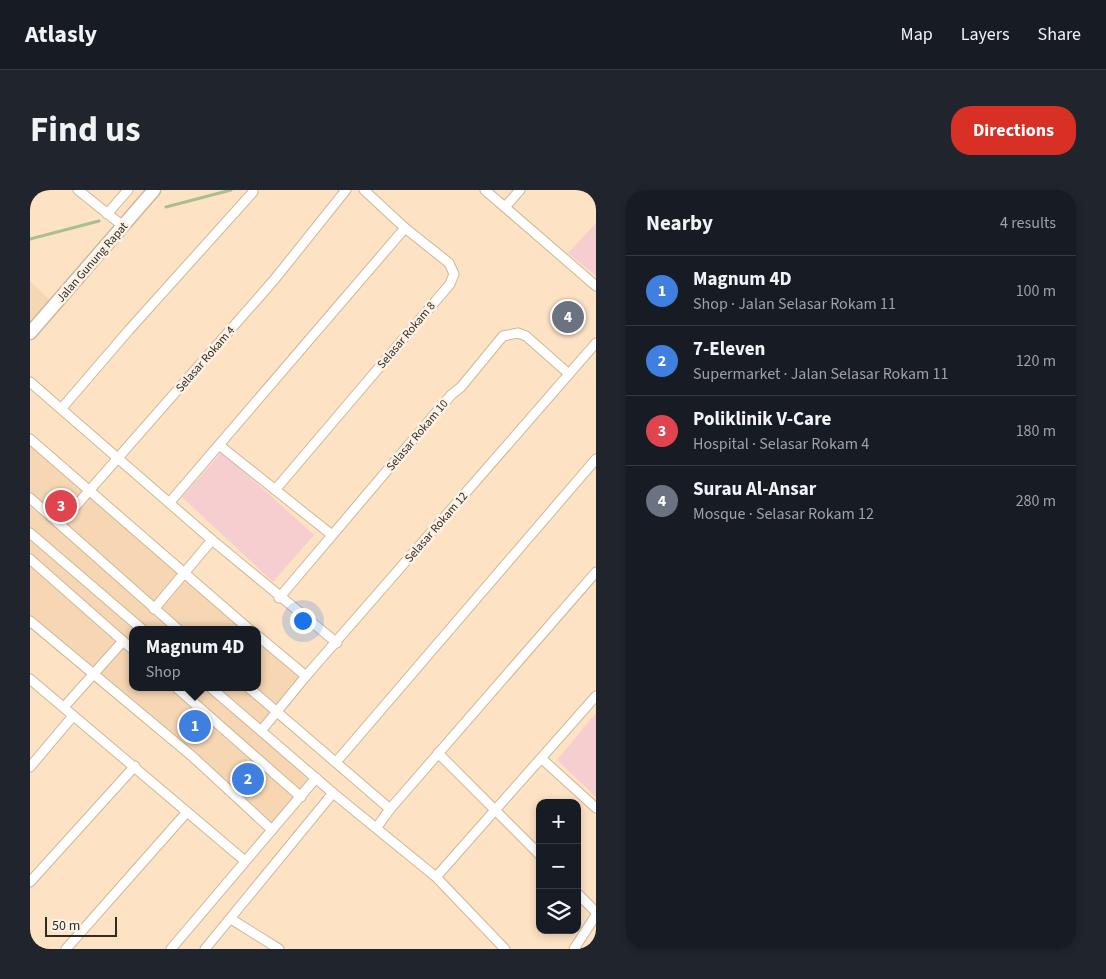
<!DOCTYPE html>
<html lang="en">
<head>
<meta charset="utf-8">
<style>
  body { margin:0; font-family:"Source Sans 3",sans-serif; background:#20242c; color:#f1f3f6 }
  .controls { position:absolute; right:15px; bottom:15px; display:grid; overflow:hidden; border-radius:10px; box-shadow:0 2px 8px #0003 }
  .controls button { width:45px; height:45px; display:grid; place-items:center; padding:0; border:0; border-bottom:1px solid #363941; background:#171b24; color:#f1f3f6; font:25px sans-serif }
  .scale { position:absolute; left:15px; bottom:12px; width:72px; box-sizing:border-box; padding-left:5px; border:2px solid #342a1f; border-top:0; font-size:14px; line-height:18px; white-space:nowrap; color:#342a1f; -webkit-text-stroke:4px #fdf2e6; paint-order:stroke }
  .you { position:absolute; left:272px; top:430px; width:18px; height:18px; margin:-12px; border:4px solid #fff; border-radius:50%; background:#1a73e8; box-shadow:0 0 0 8px #1a73e833 }
  .badge { display:grid; place-items:center; width:32px; height:32px; border-radius:50%; background:#d93025; color:#fff; font-size:16px; font-weight:700 }
  .pin { position:absolute; translate:-50% -50%; border:2px solid #fff; box-shadow:0 1px 5px #0006 }
  .popup { position:absolute; left:99px; top:436px; width:132px; height:65px; box-sizing:border-box; display:grid; place-content:center; border-radius:10px; background:#171b24; filter:drop-shadow(0 1px 4px #0005); font-size:16px; white-space:nowrap; color:#9ea1a6 }
  .popup b { font-size:19px; color:#f1f3f6 }
  .popup::after { content:''; position:absolute; left:50%; top:100%; margin-left:-10px; border:10px solid transparent; border-top-color:#171b24 }
  .list { margin:0; padding:0; list-style:none }
  h2 { display:flex; justify-content:space-between; align-items:center; height:65px; margin:0; padding:0 20px; font-size:21px }
  h2 small { font-size:16px; font-weight:400; color:#9ea1a6 }
  .list li { display:grid; grid-template-columns:32px 1fr auto; gap:15px; align-items:center; box-sizing:border-box; height:70px; padding:0 20px; border-top:1px solid #363941 }
  .list b { display:block; font-size:19px; white-space:nowrap }
  .list p { margin:0; font-size:16px; white-space:nowrap; color:#9ea1a6 }
  .list em { font-size:16px; font-style:normal; color:#9ea1a6 }
  .icon { flex:none; width:28px; height:28px; fill:none; stroke:currentColor; stroke-width:2; stroke-linecap:round; stroke-linejoin:round }
  .map { position:relative; flex:none; width:566px; height:759px; overflow:hidden; border-radius:20px }
  header { display:flex; align-items:center; gap:30px; box-sizing:border-box; height:70px; padding:0 25px; background:#171b24; border-bottom:1px solid #363941 }
  header strong { font-size:24px }
  nav { display:flex; gap:28px; margin-inline-start:auto; font-size:18px }
  .intro { display:flex; align-items:center; justify-content:space-between; box-sizing:border-box; height:120px; padding:0 30px }
  h1 { margin:0; font-size:35px }
  .button { padding:12px 22px; border-radius:20px; background:#d93025; color:#fff; font-size:18px; font-weight:700 }
  main { display:flex; gap:30px; padding:0 30px }
  aside { flex:1; background:#171b24; border-radius:20px; box-shadow:0 2px 8px #0003 }
  .map>svg:first-child { display:block }
  .built { fill:#f7d7b3 }
  .green { fill:#f7ced0 }
  .lines { fill:none; stroke-linecap:round; stroke-linejoin:round }
  .stream { stroke:#a9bf8f; stroke-width:3 }
  .street-casing { stroke:#d0b699; stroke-width:11 }
  .secondary-casing { stroke:#d0b699; stroke-width:15 }
  .street { stroke:#fff; stroke-width:9 }
  .secondary { stroke:#fff; stroke-width:12 }
  .labels { text-anchor:middle; stroke-width:5; stroke-linejoin:round; paint-order:stroke }
  .street-label { font-size:12px; fill:#342a1f; stroke:#fdf2e6 }
</style>
</head>
<body>
<header>
<strong>Atlasly</strong>
<nav><a>Map</a><a>Layers</a><a>Share</a></nav>
</header>
<div class="intro"><h1>Find us</h1><a class="button">Directions</a></div>
<main>
<div class="map">
<svg width="566" height="759" viewBox="0 0 566 759">
  <rect width="100%" height="100%" fill="#fde2c4"/>
  <!-- built -->
  <g class="built">
    <polygon points="0,91 25,115 0,143"/>
    <polygon points="0,252 220,440 102,440 102,497 228,497 228,446 276,487 231,541 287,589 240,637 0,429"/>
  </g>
  <!-- green -->
  <g class="green">
    <polygon points="566,33 566,86 538,63"/>
    <polygon points="192,262 284,345 243,392 152,307"/>
    <polygon points="566,523 566,607 527,570"/>
  </g>
  <g class="lines">
    <!-- stream -->
    <g class="stream">
      <polyline points="136,17 201,0"/>
      <polyline points="0,49 69,31"/>
    </g>
    <defs>
      <g id="street">
        <polyline points="48,0 93,36"/>
        <polyline points="455,0 566,96"/>
        <polyline points="475,17 490,0"/>
        <polyline points="77,24 98,0"/>
        <polyline points="0,192 182,350 307,453"/>
        <polyline points="32,218 99,140 223,2"/>
        <polyline points="0,249 220,440"/>
        <polyline points="189,255 302,345"/>
        <polyline points="245,300 420,94 424,84 419,73 375,38 334,0"/>
        <polyline points="0,308 149,440"/>
        <polyline points="140,312 375,38"/>
        <polyline points="30,334 244,90 316,0"/>
        <polyline points="0,343 113,440"/>
        <polyline points="0,369 102,459"/>
        <polyline points="249,408 421,205 431,197 473,146 488,143 496,146 539,184"/>
        <polyline points="124,419 182,350"/>
        <polyline points="0,431 163,567 242,640"/>
        <polyline points="228,446 276,486"/>
        <polyline points="0,489 215,671"/>
        <polyline points="146,497 271,607"/>
        <polyline points="180,497 303,603 406,687 475,759"/>
        <polyline points="218,497 360,619"/>
        <polyline points="34,517 93,451"/>
        <polyline points="231,541 276,486 566,153"/>
        <polyline points="408,563 510,665"/>
        <polyline points="512,569 566,618"/>
        <polyline points="307,571 566,269"/>
        <polyline points="0,577 43,526"/>
        <polyline points="347,637 360,619 566,382"/>
        <polyline points="406,687 566,506"/>
        <polyline points="0,692 105,576"/>
        <polyline points="547,703 566,722"/>
        <polyline points="201,729 249,759"/>
        <polyline points="36,759 157,622"/>
        <polyline points="141,759 286,588"/>
        <polyline points="175,759 303,603"/>
        <polyline points="544,759 566,725"/>
      </g>
      <polyline id="secondary" points="0,143 124,0"/>
    </defs>
    <!-- street casing -->
    <use href="#street" class="street-casing"/>
    <!-- secondary casing -->
    <use href="#secondary" class="secondary-casing"/>
    <!-- street -->
    <use href="#street" class="street"/>
    <!-- secondary -->
    <use href="#secondary" class="secondary"/>
  </g>
  <g class="labels">
    <!-- street labels -->
    <g class="street-label">
      <text transform="translate(62 72) rotate(-49)" y="4">Jalan Gunung Rapat</text>
      <text transform="translate(376 145) rotate(-50)" y="4">Selasar Rokam 8</text>
      <text transform="translate(175 169) rotate(-49)" y="4">Selasar Rokam 4</text>
      <text transform="translate(387 245) rotate(-50)" y="4">Selasar Rokam 10</text>
      <text transform="translate(406 337) rotate(-49)" y="4">Selasar Rokam 12</text>
    </g>
  </g>
</svg>
<div class="controls">
<button>+</button>
<button>−</button>
<button><svg class="icon" aria-label="layers" viewBox="0 0 24 24"><path d="M12 4l9 5-9 5-9-5zM3 14l9 5 9-5"/></svg></button>
</div>
<div class="scale">50 m</div>
<div class="you"></div>
<div class="pin badge" style="left:165px;top:536px;background:#3f7fe0">1</div>
<div class="popup"><b>Magnum 4D</b>Shop</div>
<div class="pin badge" style="left:218px;top:589px;background:#3f7fe0">2</div>
<div class="pin badge" style="left:31px;top:316px;background:#e0444e">3</div>
<div class="pin badge" style="left:538px;top:127px;background:#6b7280">4</div>
</div>
<aside>
<h2>Nearby<small>4 results</small></h2>
<ul class="list">
<li><span class="badge" style="background:#3f7fe0">1</span><div><b>Magnum 4D</b><p>Shop · Jalan Selasar Rokam 11</p></div><em>100 m</em></li>
<li><span class="badge" style="background:#3f7fe0">2</span><div><b>7-Eleven</b><p>Supermarket · Jalan Selasar Rokam 11</p></div><em>120 m</em></li>
<li><span class="badge" style="background:#e0444e">3</span><div><b>Poliklinik V-Care</b><p>Hospital · Selasar Rokam 4</p></div><em>180 m</em></li>
<li><span class="badge" style="background:#6b7280">4</span><div><b>Surau Al-Ansar</b><p>Mosque · Selasar Rokam 12</p></div><em>280 m</em></li>
</ul>
</aside>
</main>
</body>
</html>
